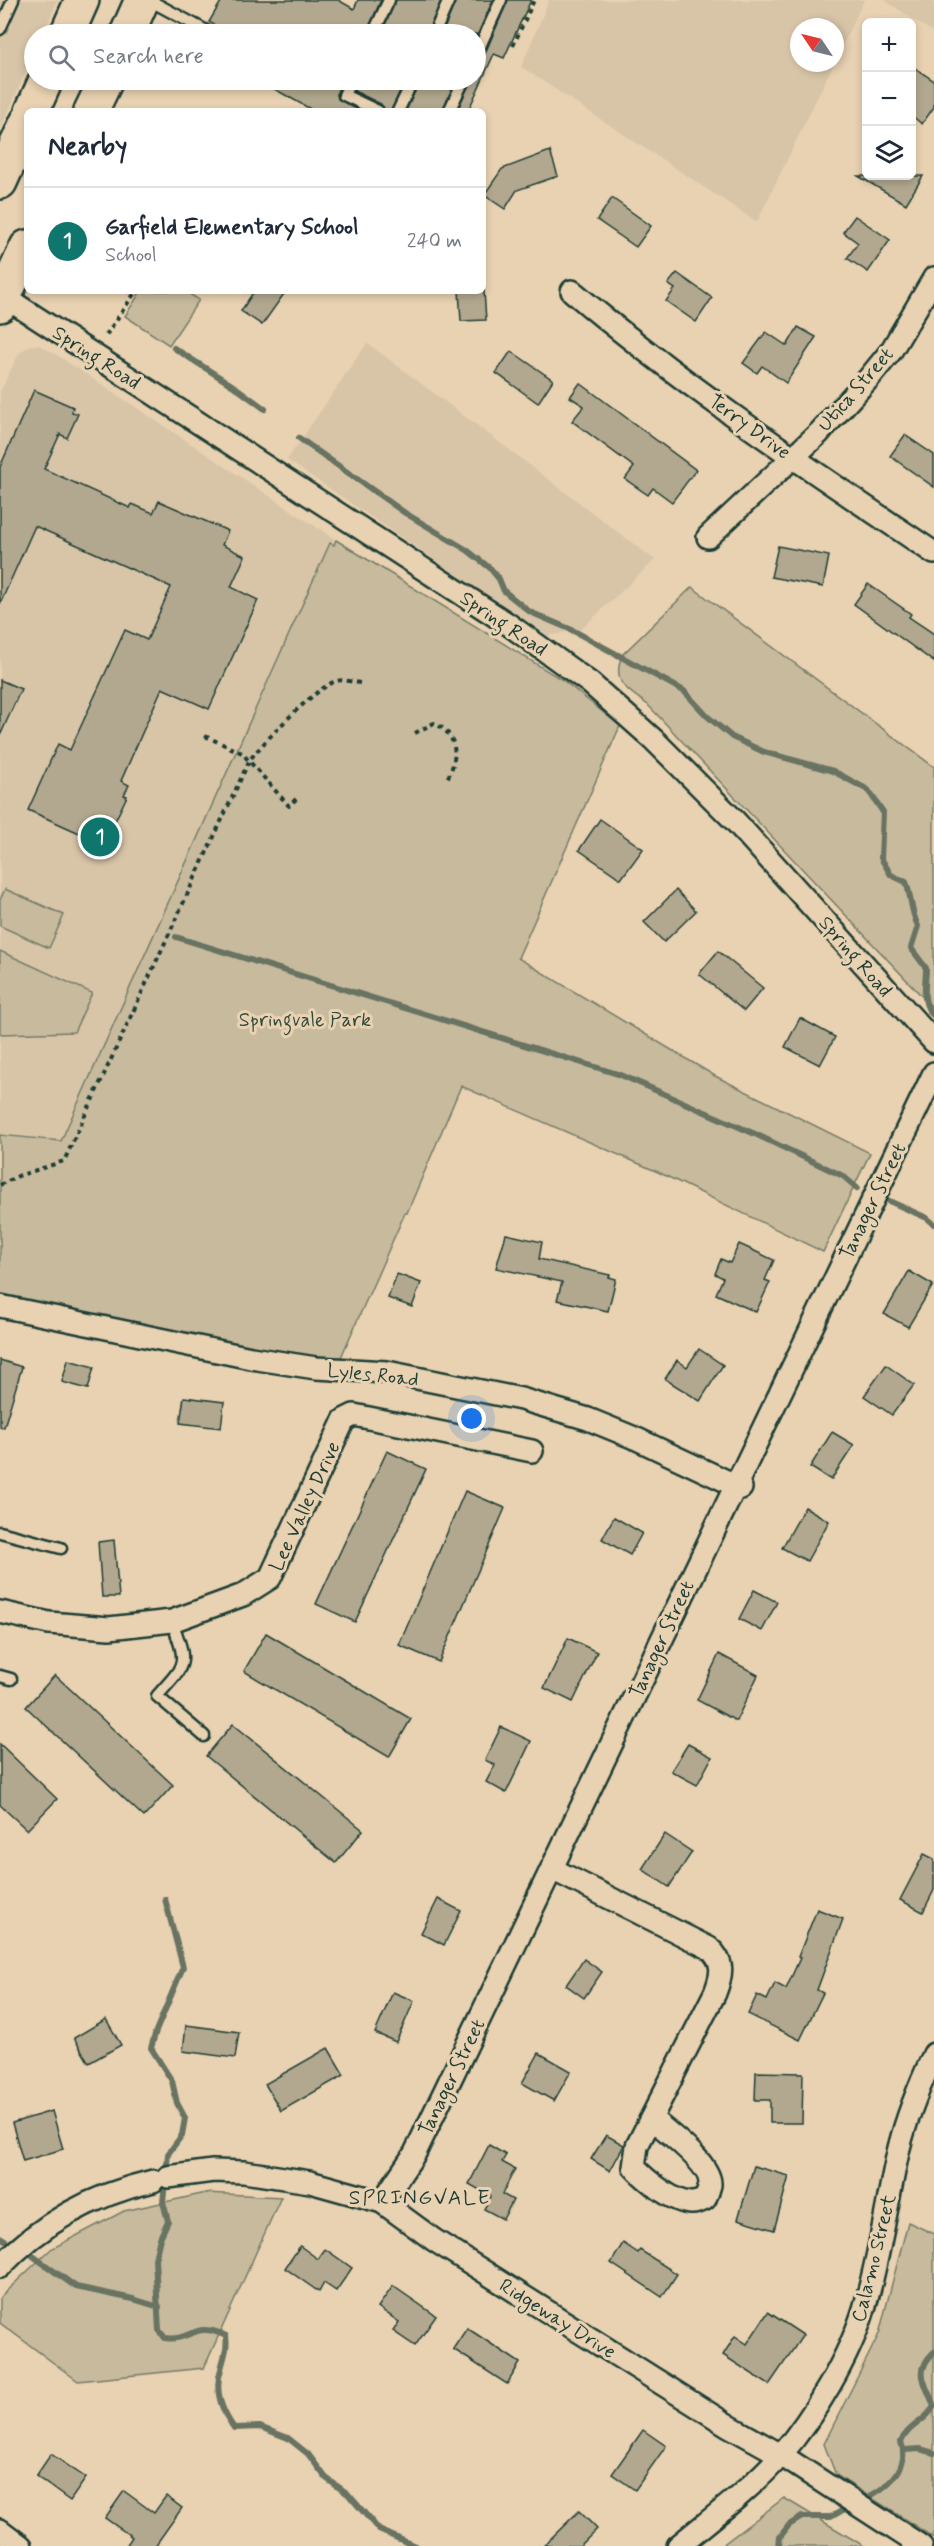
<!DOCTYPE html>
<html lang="en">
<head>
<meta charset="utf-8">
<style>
  body { margin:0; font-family:Mynerve,sans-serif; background:#f6f6f7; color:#1f2937 }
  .controls { position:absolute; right:18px; top:18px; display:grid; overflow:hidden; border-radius:9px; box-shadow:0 3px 9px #0003 }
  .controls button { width:54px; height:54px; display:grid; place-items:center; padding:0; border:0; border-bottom:2px solid #e0e1e3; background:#fff; color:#1f2937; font:30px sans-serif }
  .compass { position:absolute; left:790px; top:18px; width:54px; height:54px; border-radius:50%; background:#fff; box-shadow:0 3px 9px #0003; rotate:305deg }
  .you { position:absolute; left:472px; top:1419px; width:21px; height:21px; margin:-15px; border:4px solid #fff; border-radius:50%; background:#1a73e8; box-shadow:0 0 0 9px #1a73e833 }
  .badge { display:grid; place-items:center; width:39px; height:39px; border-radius:50%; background:#0f766e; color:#fff; font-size:20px; font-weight:700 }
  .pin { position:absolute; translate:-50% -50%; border:3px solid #fff; box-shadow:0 2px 6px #0006 }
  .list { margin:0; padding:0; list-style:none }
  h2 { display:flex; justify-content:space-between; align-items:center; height:78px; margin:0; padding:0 24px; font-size:26px }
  h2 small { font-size:20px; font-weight:400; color:#747a83 }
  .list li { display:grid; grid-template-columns:39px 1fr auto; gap:18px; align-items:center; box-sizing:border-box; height:108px; padding:0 24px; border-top:2px solid #e0e1e3 }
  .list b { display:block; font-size:22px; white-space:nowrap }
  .list p { margin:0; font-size:20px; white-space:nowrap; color:#747a83 }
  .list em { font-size:20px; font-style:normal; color:#747a83 }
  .icon { flex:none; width:33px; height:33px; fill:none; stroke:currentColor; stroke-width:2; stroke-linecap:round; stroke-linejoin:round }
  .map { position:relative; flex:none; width:934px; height:2546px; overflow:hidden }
  .search { position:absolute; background:#fff; box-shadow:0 3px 9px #0003; left:24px; top:24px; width:462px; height:66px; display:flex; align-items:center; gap:15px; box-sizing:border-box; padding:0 21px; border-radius:33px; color:#747a83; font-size:22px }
  .panel { position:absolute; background:#fff; box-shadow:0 3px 9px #0003; left:24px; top:108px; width:462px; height:186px; border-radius:9px }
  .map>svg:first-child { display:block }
  .built { fill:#d8c5a8 }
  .green { fill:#c8ba9d; stroke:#747c68; stroke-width:1.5 }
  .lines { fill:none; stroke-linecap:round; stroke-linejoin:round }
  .stream { stroke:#687362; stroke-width:6 }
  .building { fill:#b2a88f; stroke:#1f3d34; stroke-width:1.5 }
  .lane-casing { stroke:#1f3d34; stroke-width:15 }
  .street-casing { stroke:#1f3d34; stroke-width:26 }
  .primary-casing { stroke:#1f3d34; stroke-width:38 }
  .path { stroke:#1f3d34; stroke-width:4; stroke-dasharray:4.5 4.5; stroke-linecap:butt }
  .lane { stroke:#e9d2b2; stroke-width:10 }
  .street { stroke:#e9d2b2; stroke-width:21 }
  .primary { stroke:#e9d2b2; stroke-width:33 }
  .labels { text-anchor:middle; stroke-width:6; stroke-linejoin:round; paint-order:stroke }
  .street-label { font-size:20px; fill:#1f3d34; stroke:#e9d2b2 }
  .park-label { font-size:20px; fill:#304a3e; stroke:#e9d2b2 }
  .neighbourhood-label { font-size:21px; letter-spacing:1.5px; fill:#1f3d34; stroke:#e9d2b2 }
</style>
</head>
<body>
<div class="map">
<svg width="934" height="2546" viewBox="0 0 934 2546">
  <rect width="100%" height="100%" fill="#e9d2b2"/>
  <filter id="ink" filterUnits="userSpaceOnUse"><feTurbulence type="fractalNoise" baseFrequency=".0167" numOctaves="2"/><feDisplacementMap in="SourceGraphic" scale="12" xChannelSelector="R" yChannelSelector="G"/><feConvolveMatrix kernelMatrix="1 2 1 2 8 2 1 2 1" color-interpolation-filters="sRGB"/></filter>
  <g filter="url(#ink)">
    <!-- built -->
    <g class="built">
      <polygon points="0,0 58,0 43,34 34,34 34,53 0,131"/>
      <polygon points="549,0 864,0 835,61 835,27 799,27 799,63 834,63 757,222 521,67"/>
      <polygon points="884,0 934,0 934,33"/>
      <polygon points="367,343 511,451 655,560 580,630 547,636 287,460"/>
      <polygon points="31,345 39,345 57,355 336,540 61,1141 0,1134 0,392 19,353"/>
    </g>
    <!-- green -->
    <g class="green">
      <polygon points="141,291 185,291 199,300 169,345 125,316"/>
      <polygon points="336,540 564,681 620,726 518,958 715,1076 870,1153 823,1252 658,1172 461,1086 407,1213 405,1213 334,1373 0,1303 0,1135 61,1141 330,543 334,545"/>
      <path d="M 692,587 L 934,767 L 934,1009 L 648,705 C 628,690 611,684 622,655 Z"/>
      <polygon points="5,889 64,915 49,948 0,926 0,900"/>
      <polygon points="0,951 92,993 74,1032 0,1034"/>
      <polygon points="206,2193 281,2197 204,2368 78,2381 0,2323 0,2297 51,2249 124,2211"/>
      <polygon points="908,2222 934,2234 934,2538 836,2475 824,2444 879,2334"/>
      <polygon points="784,2498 864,2546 721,2546"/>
    </g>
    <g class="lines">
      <!-- stream -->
      <g class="stream">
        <polyline points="174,348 235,387 265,409"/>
        <path d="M 299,438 L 405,513 L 467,550 L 490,568 L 499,579 L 504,591 L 530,612 L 572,630 L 684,691 L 707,716 L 732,737 L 764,752 L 833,771 L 868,790 L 883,812 L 881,858 L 891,875 L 906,882 C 912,899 910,909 918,926 L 911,948 L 926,968 C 926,985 920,1004 934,1016"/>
        <polyline points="176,937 621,1075 755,1134 843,1176 857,1188"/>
        <polyline points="889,1201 927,1218 934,1224"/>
        <path d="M 165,1899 L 183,1967 L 156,2031 L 151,2048 L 172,2081 L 177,2103 L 185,2118 L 182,2135 L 168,2154 L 163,2202 L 168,2221 L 160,2238 L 155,2259 L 159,2330 L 165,2338 C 192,2342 193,2320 226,2336 C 228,2349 224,2356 221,2369 C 214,2390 221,2410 234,2428 L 260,2427 L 288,2438 L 308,2454 L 326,2478 L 348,2494 L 379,2530 L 415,2546"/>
        <polyline points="0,2237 5,2240"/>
        <polyline points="33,2256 76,2287 133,2299 159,2307"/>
        <polyline points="904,2450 920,2449 934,2453"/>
        <path d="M 872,2495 C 891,2484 910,2466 901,2442 C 907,2426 927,2421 934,2406 C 926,2384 913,2372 934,2352"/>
        <polyline points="779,2546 780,2537 789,2525 802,2517 831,2517 843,2510"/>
      </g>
    </g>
    <!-- building -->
    <g class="building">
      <polygon points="222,0 338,0 354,9 358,0 381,0 366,34 219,34 216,26 209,22"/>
      <polygon points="396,0 441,0 427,34 381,34"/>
      <polygon points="456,0 493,0 476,38 476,34 442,34"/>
      <polygon points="508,0 531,0 504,58 494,54 468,111 457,111 471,80 476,80 476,62 483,58"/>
      <polygon points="912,66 934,81 934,107 922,124 912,116"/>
      <polygon points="258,80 343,80 337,92 338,99 360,111 314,111"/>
      <polygon points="358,80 405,80 391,111 385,111 381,104 354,91"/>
      <polygon points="420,80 456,80 442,111 406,111"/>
      <polygon points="550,151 558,176 517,190 505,209 484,195 502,169"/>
      <polygon points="858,176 923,176 906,204"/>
      <polygon points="612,198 651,226 636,247 597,220"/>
      <polygon points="855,216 890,240 868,272 847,258 858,243 843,232"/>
      <polygon points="677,273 712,298 696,322 666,301 675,289 668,284"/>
      <polygon points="254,291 286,291 262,325 241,311"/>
      <polygon points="459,291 484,291 486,320 461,321"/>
      <polygon points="798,327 816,337 786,383 762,366 757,373 743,363 766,332 787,346"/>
      <polygon points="511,351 553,380 538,403 496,373"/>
      <polygon points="580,383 696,470 672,502 653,488 648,495 625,479 634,467 572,421 584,406 570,397"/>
      <polygon points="34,390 73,407 72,412 78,414 67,438 60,434 44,469 130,508 132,504 153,513 159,501 228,531 222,545 245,556 231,587 258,600 209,709 162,688 121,781 129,785 124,795 127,796 104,844 28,810 58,744 70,750 125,630 147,640 171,587 35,526 0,604 0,467"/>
      <polygon points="905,435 934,455 934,487 890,456"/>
      <polygon points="778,546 829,556 823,587 771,577"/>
      <polygon points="868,584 911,614 909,617 934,634 934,662 854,604"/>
      <polygon points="0,680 21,689 0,736"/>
      <polygon points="600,819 643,849 621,879 579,850"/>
      <polygon points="676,890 696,911 664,942 644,922"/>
      <polygon points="718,951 763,988 744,1011 699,974"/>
      <polygon points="800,1018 835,1037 820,1065 785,1047"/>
      <polygon points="506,1234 542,1242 539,1259 610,1275 609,1277 616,1279 608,1311 557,1300 562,1282 496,1268"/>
      <polygon points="739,1244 774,1260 765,1280 770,1282 756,1312 716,1294 723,1278 715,1274 721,1259 730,1263"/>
      <polygon points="909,1271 933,1285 908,1327 884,1314"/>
      <polygon points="397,1274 421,1283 412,1307 388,1298"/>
      <polygon points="699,1349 723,1365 700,1401 665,1379 677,1360 687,1367"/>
      <polygon points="0,1360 22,1367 4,1427 0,1427"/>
      <polygon points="68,1360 94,1367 88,1389 62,1382"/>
      <polygon points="886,1365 914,1385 892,1415 864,1396"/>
      <polygon points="184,1397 224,1402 221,1428 180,1423"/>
      <polygon points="832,1432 854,1445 831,1480 810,1467"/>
      <polygon points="387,1451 426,1469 355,1622 316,1604"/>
      <polygon points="465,1491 505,1508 439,1662 399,1645"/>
      <polygon points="805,1507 829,1521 807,1561 782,1548"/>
      <polygon points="614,1517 642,1533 630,1555 602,1539"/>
      <polygon points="114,1540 119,1597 102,1597 98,1542"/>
      <polygon points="754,1590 777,1602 762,1631 739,1619"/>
      <polygon points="266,1633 411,1719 389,1757 244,1671"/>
      <polygon points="568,1638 597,1652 573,1702 544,1688"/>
      <polygon points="719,1654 758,1675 736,1721 697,1700"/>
      <polygon points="55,1675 173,1785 144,1817 26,1707"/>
      <polygon points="233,1724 363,1830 336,1863 206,1756"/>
      <polygon points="501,1727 531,1741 506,1793 486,1782 495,1765 485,1760"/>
      <polygon points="0,1744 57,1799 27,1830 0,1805"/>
      <polygon points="688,1744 712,1757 697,1785 671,1771"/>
      <polygon points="665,1834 692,1852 669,1887 642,1869"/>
      <polygon points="924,1854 934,1859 934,1890 923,1912 900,1900"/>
      <polygon points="438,1899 461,1911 444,1945 421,1933"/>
      <polygon points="817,1909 843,1919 817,1990 823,1993 800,2040 748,2014 757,1995 767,2000 775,1983 786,1989 800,1958 798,1957"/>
      <polygon points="584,1959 602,1972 584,1998 566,1985"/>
      <polygon points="393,1992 414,2001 396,2042 375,2033"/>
      <polygon points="106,2019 121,2045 89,2063 74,2038"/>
      <polygon points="186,2025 239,2032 235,2058 183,2051"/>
      <polygon points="328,2048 344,2075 281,2111 265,2084"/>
      <polygon points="539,2053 571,2071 554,2101 522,2083"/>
      <polygon points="756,2072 803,2073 802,2123 770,2123 770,2100 755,2100"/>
      <polygon points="52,2111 63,2149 23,2161 12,2123"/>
      <polygon points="606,2135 624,2145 610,2171 591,2159"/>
      <polygon points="489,2145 506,2155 502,2162 515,2169 502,2194 513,2200 503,2219 484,2209 491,2196 469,2184"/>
      <polygon points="754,2166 789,2176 774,2230 738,2219"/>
      <polygon points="623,2243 638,2253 640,2250 677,2274 662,2297 611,2263"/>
      <polygon points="300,2246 318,2259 325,2249 352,2268 336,2291 324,2283 319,2292 285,2268"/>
      <polygon points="393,2286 436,2316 415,2346 393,2331 399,2322 378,2307"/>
      <polygon points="768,2312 803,2335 769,2385 723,2355 735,2336 747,2344"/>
      <polygon points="467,2328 520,2363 507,2384 453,2349"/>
      <polygon points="643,2430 666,2446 635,2490 612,2474"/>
      <polygon points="51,2454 86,2478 70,2501 36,2476"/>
      <polygon points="124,2491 154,2513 166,2496 182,2508 155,2546 126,2546 132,2537 105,2518"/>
      <polygon points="579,2511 597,2529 580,2546 543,2546"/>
    </g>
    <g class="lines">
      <defs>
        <g id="lane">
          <polyline points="149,0 212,34"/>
          <polyline points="0,29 13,0"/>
          <polyline points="373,34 389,0"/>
          <polyline points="434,34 449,0"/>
          <polyline points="476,55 501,0"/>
          <polyline points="351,80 344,95 378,111"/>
          <polyline points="398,111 413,80"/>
          <polyline points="449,111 464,80"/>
          <polyline points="0,1532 61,1548"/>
          <path d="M 172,1621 C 187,1664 188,1662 157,1696 L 204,1736"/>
          <polyline points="0,1676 11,1679"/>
        </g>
        <g id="street">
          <path d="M 572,291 C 685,387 811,470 934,553"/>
          <polyline points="0,294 508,624 590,683 654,740 735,821 934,1042"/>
          <polyline points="708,537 819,433 869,378 891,351 934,278"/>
          <polyline points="0,1306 251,1358 316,1368 387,1372 521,1399 588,1419 637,1439 741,1488"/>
          <polyline points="0,1612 49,1623 109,1628 172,1621 243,1595 270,1578 344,1420 354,1415 532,1451"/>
          <path d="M 552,1869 L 709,1948 C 725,1962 722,1975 715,1993 L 637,2146 L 634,2167 C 645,2179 675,2204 692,2203 C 696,2203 701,2201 705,2199 C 707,2195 709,2189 710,2185 C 712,2164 667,2132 652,2119"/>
          <polyline points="168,2177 213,2171 244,2172 310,2182 382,2202 434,2240 729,2426 781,2455 921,2546"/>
          <polyline points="382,2202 415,2153 934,1073"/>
          <path d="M 0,2267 C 42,2222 93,2195 153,2181"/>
          <polyline points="0,2530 21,2546"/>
          <path d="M 678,2546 C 713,2517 751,2489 781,2455 C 814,2416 849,2358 864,2309 C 880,2256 887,2201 899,2148 C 907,2116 920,2084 934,2054"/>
        </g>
        <g id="primary">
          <polyline points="67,34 82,0"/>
          <polyline points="127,34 142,0"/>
          <polyline points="32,111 46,80"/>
          <polyline points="91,111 106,80"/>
          <polyline points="0,182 27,122"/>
          <polyline points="0,305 27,247"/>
        </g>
      </defs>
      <!-- lane casing -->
      <use href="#lane" class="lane-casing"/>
      <!-- street casing -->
      <use href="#street" class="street-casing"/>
      <!-- primary casing -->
      <use href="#primary" class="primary-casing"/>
      <!-- path -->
      <g class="path">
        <polyline points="513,46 534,0"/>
        <polyline points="106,335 136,291"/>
        <path d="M 415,733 L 434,723 C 458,734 459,757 447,779"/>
        <polyline points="205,736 242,753 289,806 296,799"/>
        <path d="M 0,1185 L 18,1176 L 64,1161 L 249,761 C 263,742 315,688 336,681 C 343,679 353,682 360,683"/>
      </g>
      <!-- lane -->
      <use href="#lane" class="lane"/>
      <!-- street -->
      <use href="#street" class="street"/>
      <!-- primary -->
      <use href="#primary" class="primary"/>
    </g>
  </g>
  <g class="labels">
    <!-- street labels -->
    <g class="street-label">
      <text transform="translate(97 357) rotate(33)" y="7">Spring Road</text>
      <text transform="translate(855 389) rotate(-49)" y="7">Utica Street</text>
      <text transform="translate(750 426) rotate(36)" y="7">Terry Drive</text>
      <text transform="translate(504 623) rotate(34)" y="7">Spring Road</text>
      <text transform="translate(856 956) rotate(49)" y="7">Spring Road</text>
      <text transform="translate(872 1201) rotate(-64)" y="7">Tanager Street</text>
      <text transform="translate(373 1374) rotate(6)" y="7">Lyles Road</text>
      <text transform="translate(304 1506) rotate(-65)" y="7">Lee Valley Drive</text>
      <text transform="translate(661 1639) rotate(-65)" y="7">Tanager Street</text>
      <text transform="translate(451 2077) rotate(-64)" y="7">Tanager Street</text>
      <text transform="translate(873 2258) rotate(-76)" y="7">Calamo Street</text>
      <text transform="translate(558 2318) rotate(32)" y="7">Ridgeway Drive</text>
    </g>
    <!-- park labels -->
    <g class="park-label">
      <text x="305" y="1026">Springvale Park</text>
    </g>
    <!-- neighbourhood labels -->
    <g class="neighbourhood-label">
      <text x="420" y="2204">SPRINGVALE</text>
    </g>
  </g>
</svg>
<div class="controls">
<button>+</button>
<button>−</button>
<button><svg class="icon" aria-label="layers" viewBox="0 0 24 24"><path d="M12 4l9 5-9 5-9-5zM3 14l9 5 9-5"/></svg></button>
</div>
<svg class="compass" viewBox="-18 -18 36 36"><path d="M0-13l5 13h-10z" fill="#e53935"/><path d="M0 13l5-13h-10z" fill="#747a83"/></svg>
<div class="you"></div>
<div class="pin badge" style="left:100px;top:837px">1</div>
<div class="search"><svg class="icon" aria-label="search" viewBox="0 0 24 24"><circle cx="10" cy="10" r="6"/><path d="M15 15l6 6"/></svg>Search here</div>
<section class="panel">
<h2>Nearby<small></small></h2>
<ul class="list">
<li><span class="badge">1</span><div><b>Garfield Elementary School</b><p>School</p></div><em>240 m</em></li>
</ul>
</section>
</div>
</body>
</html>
